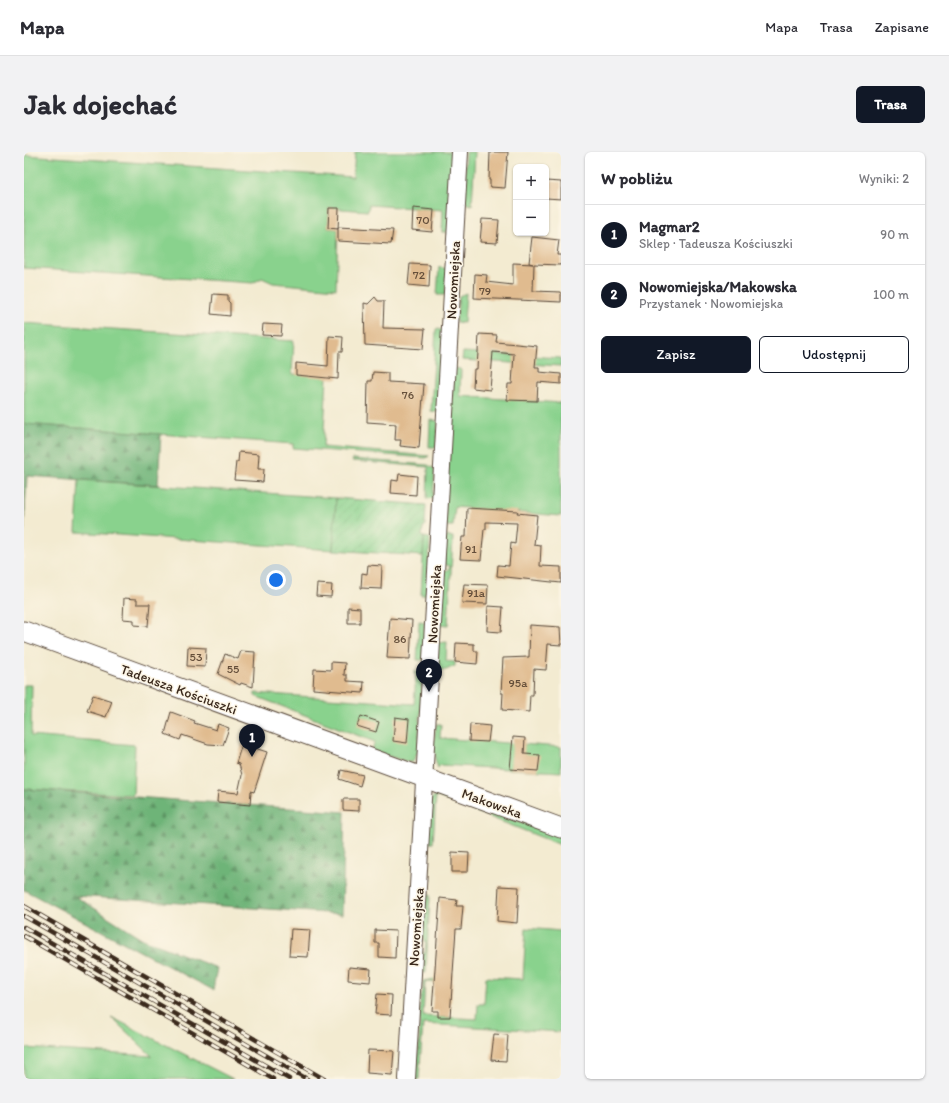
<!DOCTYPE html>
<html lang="pl">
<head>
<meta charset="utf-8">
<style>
  body { margin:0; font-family:Itim,sans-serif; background:#f2f2f3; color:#2b2b33 }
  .controls { position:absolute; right:12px; top:12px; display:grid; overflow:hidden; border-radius:6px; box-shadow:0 1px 3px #0004 }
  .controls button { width:36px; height:36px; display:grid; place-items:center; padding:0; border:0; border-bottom:1px solid #e1e1e2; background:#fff; color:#2b2b33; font:20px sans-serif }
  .you { position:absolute; left:252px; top:428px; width:14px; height:14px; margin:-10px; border:3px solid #fff; border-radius:50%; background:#1a73e8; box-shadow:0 0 0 6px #1a73e833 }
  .badge { display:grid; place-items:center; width:26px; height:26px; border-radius:50%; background:#111827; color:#fff; font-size:13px; font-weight:700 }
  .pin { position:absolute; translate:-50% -33px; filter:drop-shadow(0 1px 2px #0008) }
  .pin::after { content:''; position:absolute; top:21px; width:14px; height:12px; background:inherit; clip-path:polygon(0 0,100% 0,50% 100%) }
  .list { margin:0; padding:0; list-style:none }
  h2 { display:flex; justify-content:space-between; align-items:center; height:52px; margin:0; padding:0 16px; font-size:17px }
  h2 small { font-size:13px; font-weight:400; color:#7c7c81 }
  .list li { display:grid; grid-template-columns:26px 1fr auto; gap:12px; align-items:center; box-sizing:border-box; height:60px; padding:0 16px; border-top:1px solid #e1e1e2 }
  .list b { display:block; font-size:15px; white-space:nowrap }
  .list p { margin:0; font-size:13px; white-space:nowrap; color:#7c7c81 }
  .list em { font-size:13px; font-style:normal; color:#7c7c81 }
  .actions { display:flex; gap:8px; padding:12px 16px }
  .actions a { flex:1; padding:9px 0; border:1px solid #111827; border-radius:6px; text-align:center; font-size:14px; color:#111827 }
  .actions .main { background:#111827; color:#fff }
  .map { position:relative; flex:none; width:537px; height:927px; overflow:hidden; border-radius:6px }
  header { display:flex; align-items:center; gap:24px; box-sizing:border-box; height:56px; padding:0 20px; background:#fff; border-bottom:1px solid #e1e1e2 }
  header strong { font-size:19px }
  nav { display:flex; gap:22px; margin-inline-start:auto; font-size:14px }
  .intro { display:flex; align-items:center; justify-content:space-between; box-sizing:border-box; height:96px; padding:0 24px }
  h1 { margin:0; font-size:28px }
  .button { padding:10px 18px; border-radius:6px; background:#111827; color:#fff; font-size:14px; font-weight:700 }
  main { display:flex; gap:24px; padding:0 24px }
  aside { flex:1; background:#fff; border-radius:6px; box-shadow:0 1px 3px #0004 }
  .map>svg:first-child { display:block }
  .green { fill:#89d28d; stroke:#627e56 }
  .forest { fill:url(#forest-firs); stroke:#546f4b }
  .garden { fill:url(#garden-furrows); stroke:#627e56 }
  .building { fill:#e0bb8f }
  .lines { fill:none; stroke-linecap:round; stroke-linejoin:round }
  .minor-casing { stroke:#574739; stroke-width:18 }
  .tertiary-casing { stroke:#574739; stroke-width:21 }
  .minor { stroke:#fff; stroke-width:16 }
  .tertiary { stroke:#fff; stroke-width:19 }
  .rail-casing { stroke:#3b2a1e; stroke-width:4.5 }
  .rail { stroke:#fcf5e5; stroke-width:3; stroke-dasharray:9; stroke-linecap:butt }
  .labels { text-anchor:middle; stroke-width:3; stroke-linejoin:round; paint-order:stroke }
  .number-label { font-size:12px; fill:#644e3a }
  .street-label { font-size:14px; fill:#3b2a1e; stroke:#fcf5e5 }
</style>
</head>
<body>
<header>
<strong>Mapa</strong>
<nav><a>Mapa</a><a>Trasa</a><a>Zapisane</a></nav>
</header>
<div class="intro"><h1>Jak dojechać</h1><a class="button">Trasa</a></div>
<main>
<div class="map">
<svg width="537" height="927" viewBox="0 0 537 927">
  <defs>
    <pattern id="forest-firs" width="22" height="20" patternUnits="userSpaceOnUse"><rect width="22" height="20" fill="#6eb478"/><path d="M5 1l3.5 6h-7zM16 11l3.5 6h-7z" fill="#5c9362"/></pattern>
    <pattern id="garden-furrows" width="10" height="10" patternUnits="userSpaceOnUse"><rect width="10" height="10" fill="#89d28d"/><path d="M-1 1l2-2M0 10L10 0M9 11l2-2" fill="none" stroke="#77b479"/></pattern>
  </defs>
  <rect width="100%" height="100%" fill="#fcf5e5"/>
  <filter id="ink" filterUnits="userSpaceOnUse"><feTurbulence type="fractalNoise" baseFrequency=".025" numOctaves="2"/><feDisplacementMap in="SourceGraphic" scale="8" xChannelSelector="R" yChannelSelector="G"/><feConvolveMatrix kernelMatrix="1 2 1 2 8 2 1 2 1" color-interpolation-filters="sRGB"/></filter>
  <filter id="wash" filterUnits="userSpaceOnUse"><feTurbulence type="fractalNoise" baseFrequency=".012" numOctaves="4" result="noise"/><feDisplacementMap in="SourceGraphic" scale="16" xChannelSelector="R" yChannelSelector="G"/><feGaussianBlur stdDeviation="0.9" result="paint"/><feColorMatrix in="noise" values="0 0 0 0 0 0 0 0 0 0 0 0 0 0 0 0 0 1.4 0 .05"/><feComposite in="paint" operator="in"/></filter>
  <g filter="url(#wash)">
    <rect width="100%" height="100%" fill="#f3ebd1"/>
    <!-- green -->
    <g class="green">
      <polygon points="331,0 429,0 424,80 418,80 419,58 345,53 344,59 305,56 304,76 314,77 312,137 249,131 238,126 229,131 0,116 0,3 329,25"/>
      <polygon points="442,0 451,0 448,53 443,52 440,47"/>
      <polygon points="415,115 423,117 421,143 413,143"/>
      <polygon points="442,141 440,171 432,170 435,144"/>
      <polygon points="0,171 270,189 268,222 303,225 299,295 405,304 402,306 269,296 269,292 0,272"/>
      <polygon points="412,177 419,178 414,260 407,259"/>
      <polygon points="439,200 537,206 537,214 438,208"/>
      <polygon points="430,216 437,217 436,244 537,251 537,364 431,355 429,374 420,374"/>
      <polygon points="406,268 414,269 412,295 405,295"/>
      <polygon points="329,307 404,313 411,317 409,346 403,347 404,315 328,309"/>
      <polygon points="55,328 312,346 309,398 52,380"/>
      <polygon points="421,384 429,385 424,473 414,472 418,420 425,417 426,414 419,412"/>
      <polygon points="400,385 406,386 403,443 397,443"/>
      <polygon points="395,469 401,470 399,508 393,508"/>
      <polygon points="423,490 422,509 431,510 431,514 422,518 413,518 414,491"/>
      <polygon points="390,520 399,520 394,600 388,611 347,599 351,590 231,544 231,541 390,552 392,522 390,522"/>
      <polygon points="0,533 8,533 7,584 111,593 109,643 0,637"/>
      <polygon points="412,572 417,572 416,586 537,595 537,620 416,613 414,616 411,607 411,600 409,599"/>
      <polygon points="416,640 537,685 537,693 412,644 409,691 404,691 407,647"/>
      <path d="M 401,743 L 406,743 L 402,821 L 398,820 C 400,813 397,807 399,800 L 401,802 L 402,790 L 398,785 Z"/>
      <polygon points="502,776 537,779 537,880 399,872 395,927 390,927 395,893 396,849 399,838 399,829 411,827 410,830 401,830 399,864 453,867 454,852 460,852 462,825 499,827"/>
      <polygon points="87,865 209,927 0,927 0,896 128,904"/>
    </g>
    <!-- forest -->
    <g class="forest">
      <polygon points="0,272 137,282 134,333 3,324 0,378"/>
      <polygon points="0,637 321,660 318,762 51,744 119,787 193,816 189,838 0,738"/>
    </g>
    <!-- garden -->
    <polygon class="garden" points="312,346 402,353 401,374 399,375 398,384 400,385 399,404 309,398"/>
    <g id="blocks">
      <!-- building -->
      <g class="building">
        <polygon points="466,0 484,0 481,36 466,35 466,28 465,28"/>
        <polygon points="522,29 537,30 537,47 522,46"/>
        <polygon points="305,56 315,56 314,77 304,76"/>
        <polygon points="389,56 410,58 408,80 388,78"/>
        <polygon points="458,67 475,68 473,91 456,90"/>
        <polygon points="314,75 369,78 367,92 314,89"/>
        <polygon points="508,85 535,88 533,103 537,103 537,113 510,112 509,139 537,140 537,150 450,146 451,122 463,123 462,130 489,133 489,111 509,112 505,111"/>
        <polygon points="386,112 406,113 405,135 384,133"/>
        <polygon points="189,142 204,143 204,149 206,151 206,164 187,162"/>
        <polygon points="351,145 354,149 360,149 359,176 401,177 399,197 341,193 340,151 344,152"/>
        <polygon points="239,172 258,173 257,184 238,183"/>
        <polygon points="455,182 473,183 472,190 513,194 511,215 515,215 515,220 537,222 537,232 514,230 513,249 483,248 484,232 488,232 490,202 469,200 466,238 449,236 450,217 453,217"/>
        <polygon points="305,184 319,185 318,200 315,200 314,227 272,223 272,211 304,214"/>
        <polygon points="349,220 364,221 364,230 400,232 395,296 376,294 377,288 371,288 372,272 343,270 344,229 348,229"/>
        <polygon points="215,300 235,302 234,317 240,317 239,330 210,328 212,310 214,310"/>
        <polygon points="375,322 393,324 392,343 367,341 368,328 374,329"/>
        <polygon points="443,356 494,359 493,361 513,363 510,393 517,394 516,414 537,415 537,431 473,424 474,413 485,414 487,391 491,392 493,371 462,370 462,377 460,377 457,408 436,407 438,385 442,385"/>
        <polygon points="344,413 358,414 357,437 337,436 338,421 343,422"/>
        <polygon points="293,432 308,433 307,445 292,444"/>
        <polygon points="440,432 464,433 463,452 438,451"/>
        <polygon points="100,446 113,447 113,452 126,452 124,474 110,473 110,468 99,467"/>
        <polygon points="464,454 479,455 477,480 463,479"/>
        <polygon points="324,455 336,456 336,471 324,471"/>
        <polygon points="366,466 388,468 386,507 363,506"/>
        <polygon points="506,473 536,475 537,493 524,492 522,518 510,517 509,543 506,543 505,560 478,558 479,541 477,541 479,506 505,505"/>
        <polygon points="432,491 450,492 450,499 454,499 453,512 431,510"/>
        <polygon points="164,495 182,496 181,515 163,514"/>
        <polygon points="217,499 231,500 229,535 217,531 216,533 194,522 201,502 214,507"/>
        <polygon points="307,510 321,511 320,523 323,523 323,529 340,530 339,541 289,537 290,517 307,518"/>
        <polygon points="69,543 88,549 82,565 63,559"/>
        <polygon points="147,560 171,569 170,571 192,578 194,572 205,576 199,593 184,592 158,583 156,588 141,582"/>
        <polygon points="337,564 355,570 352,580 333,574"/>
        <polygon points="371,565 385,567 383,591 369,589"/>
        <polygon points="446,572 466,574 464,590 445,589"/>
        <polygon points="489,585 501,586 500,602 516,603 514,619 486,617"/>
        <polygon points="218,592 243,600 230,640 227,639 226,653 193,650 194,639 214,641 218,623 215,612 212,611"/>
        <polygon points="317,618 339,623 336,634 315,627"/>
        <polygon points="319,647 335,647 335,659 319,658"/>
        <polygon points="428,700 445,701 444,720 428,720"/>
        <polygon points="475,734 495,735 493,771 473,769"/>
        <polygon points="416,746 433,748 432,754 439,754 437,777 432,777 426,865 414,865 414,859 408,859"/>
        <polygon points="267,777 286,778 284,805 265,804"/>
        <polygon points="351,778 372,779 371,806 355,805 355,791 351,791"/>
        <polygon points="325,815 347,817 346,830 324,828"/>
        <polygon points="353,842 368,843 367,863 351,862"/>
        <polygon points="470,882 484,883 482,909 467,908"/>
        <polygon points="344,898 370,899 368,923 343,921"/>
      </g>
    </g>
  </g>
  <g filter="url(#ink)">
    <use href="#blocks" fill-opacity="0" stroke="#574739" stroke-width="1"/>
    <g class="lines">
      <defs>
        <polyline id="minor" points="383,927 436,0"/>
        <polyline id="tertiary" points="0,479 537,676"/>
      </defs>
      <!-- minor casing -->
      <use href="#minor" class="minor-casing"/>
      <!-- tertiary casing -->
      <use href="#tertiary" class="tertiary-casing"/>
      <!-- minor -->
      <use href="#minor" class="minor"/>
      <!-- tertiary -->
      <use href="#tertiary" class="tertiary"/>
      <defs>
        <g id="rail">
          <polyline points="0,754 300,927"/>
          <polyline points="0,764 283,927"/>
          <polyline points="0,775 265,927"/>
          <polyline points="0,784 249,927"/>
        </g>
      </defs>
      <!-- rail casing -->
      <use href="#rail" class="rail-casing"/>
      <!-- rail -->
      <use href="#rail" class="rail"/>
    </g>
  </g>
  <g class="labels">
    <!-- number labels -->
    <g class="number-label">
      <text x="399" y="72">70</text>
      <text x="395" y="127">72</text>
      <text x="461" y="143">79</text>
      <text x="384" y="247">76</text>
      <text x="447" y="401">91</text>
      <text x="452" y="445">91a</text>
      <text x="376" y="491">86</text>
      <text x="172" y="509">53</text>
      <text x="209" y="521">55</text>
      <text x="494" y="535">95a</text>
    </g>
    <!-- street labels -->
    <g class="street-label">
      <text transform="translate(429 128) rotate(-87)" y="5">Nowomiejska</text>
      <text transform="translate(410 452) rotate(-87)" y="5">Nowomiejska</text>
      <text transform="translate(155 537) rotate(20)" y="5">Tadeusza Kościuszki</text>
      <text transform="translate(468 651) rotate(20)" y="5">Makowska</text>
      <text transform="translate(392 775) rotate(-86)" y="5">Nowomiejska</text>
    </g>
  </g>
</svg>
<div class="controls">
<button>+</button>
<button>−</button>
</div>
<div class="you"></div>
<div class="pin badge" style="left:228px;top:605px">1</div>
<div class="pin badge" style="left:405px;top:540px">2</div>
</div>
<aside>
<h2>W pobliżu<small>Wyniki: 2</small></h2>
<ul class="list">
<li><span class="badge">1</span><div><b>Magmar2</b><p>Sklep · Tadeusza Kościuszki</p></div><em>90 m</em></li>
<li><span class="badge">2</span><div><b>Nowomiejska/Makowska</b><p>Przystanek · Nowomiejska</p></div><em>100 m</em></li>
</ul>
<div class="actions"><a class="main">Zapisz</a><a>Udostępnij</a></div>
</aside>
</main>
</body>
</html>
